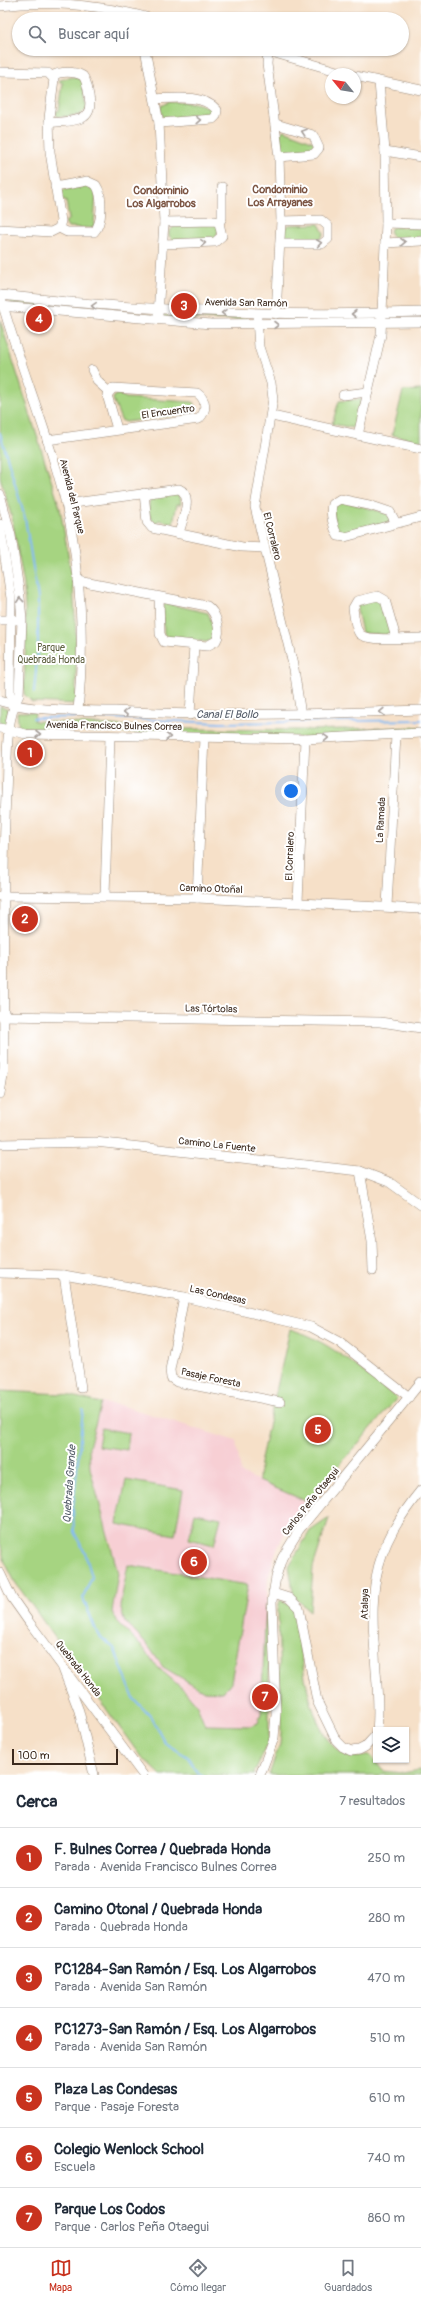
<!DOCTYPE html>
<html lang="es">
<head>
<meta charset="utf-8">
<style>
  body { margin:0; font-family:Pangolin,sans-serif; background:#f2f2f3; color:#1f2937 }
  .controls { position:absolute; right:12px; bottom:12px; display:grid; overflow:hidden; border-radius:0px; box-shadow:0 1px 3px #0004 }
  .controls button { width:36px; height:36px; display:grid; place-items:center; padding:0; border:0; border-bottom:1px solid #e0e1e3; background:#fff; color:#1f2937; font:20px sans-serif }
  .compass { position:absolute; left:325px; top:68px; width:36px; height:36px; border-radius:50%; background:#fff; box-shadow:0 1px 3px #0004; rotate:300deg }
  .scale { position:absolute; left:12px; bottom:10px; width:106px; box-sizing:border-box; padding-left:4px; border:2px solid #3b2a1e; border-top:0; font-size:11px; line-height:14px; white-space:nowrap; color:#3b2a1e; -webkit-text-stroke:3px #fff; paint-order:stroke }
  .you { position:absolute; left:291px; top:791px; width:14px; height:14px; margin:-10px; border:3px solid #fff; border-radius:50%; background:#1a73e8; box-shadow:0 0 0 6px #1a73e833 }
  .badge { display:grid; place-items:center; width:26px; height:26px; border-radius:50%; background:#c8321e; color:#fff; font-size:13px; font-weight:700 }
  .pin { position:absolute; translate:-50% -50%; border:2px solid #fff; box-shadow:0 1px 4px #0006 }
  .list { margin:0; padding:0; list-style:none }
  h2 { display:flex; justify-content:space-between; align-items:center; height:52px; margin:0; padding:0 16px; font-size:17px }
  h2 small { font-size:13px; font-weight:400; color:#747a83 }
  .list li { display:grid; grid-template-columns:26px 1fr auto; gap:12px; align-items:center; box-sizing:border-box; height:60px; padding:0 16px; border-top:1px solid #e0e1e3 }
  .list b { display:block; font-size:15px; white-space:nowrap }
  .list p { margin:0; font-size:13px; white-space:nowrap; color:#747a83 }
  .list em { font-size:13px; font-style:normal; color:#747a83 }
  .icon { flex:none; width:22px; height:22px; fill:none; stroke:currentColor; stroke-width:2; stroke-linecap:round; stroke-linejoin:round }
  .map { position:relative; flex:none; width:421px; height:1775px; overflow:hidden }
  .search { position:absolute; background:#fff; box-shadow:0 1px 3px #0004; left:12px; right:12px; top:12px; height:44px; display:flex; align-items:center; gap:10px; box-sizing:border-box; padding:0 14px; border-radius:22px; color:#747a83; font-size:15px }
  .sheet { height:472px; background:#fff }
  nav { display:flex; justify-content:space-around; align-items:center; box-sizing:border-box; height:56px; border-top:1px solid #e0e1e3; background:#fff; font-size:11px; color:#747a83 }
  nav a { display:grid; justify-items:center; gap:2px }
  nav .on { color:#c8321e }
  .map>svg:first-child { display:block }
  .built { fill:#f7cfd4 }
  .green { fill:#a6d481; stroke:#707f50 }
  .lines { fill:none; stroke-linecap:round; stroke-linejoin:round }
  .stream { stroke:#84bbf4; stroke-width:2 }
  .minor-casing { stroke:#988573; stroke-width:10 }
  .minor { stroke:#fff; stroke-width:9 }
  .oneway { stroke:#a79f9a }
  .labels { text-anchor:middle; stroke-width:4; stroke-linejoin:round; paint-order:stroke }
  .street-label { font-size:10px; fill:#3b2a1e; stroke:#fff }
  .park-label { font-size:10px; fill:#5b5d3c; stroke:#fff }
  .neighbourhood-label { font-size:11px; font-weight:bold; fill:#7c5543; stroke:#fff }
  .water-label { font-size:11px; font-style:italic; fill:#555d69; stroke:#fff }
</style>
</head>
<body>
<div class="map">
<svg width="421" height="1775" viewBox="0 0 421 1775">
  <rect width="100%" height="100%" fill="#fff"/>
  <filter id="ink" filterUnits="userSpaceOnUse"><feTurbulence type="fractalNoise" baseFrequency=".025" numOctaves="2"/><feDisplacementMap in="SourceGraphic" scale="8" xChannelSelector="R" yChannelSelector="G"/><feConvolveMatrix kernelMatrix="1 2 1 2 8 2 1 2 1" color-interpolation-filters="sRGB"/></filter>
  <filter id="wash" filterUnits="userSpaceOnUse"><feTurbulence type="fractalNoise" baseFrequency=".012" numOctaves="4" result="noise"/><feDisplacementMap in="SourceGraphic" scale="16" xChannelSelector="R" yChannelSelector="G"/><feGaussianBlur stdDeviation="0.9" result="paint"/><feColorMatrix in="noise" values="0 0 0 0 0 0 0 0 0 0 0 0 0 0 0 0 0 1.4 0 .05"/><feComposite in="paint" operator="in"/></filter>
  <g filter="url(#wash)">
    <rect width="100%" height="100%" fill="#f6e0c8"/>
    <!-- built -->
    <polygon class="built" points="101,1403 120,1405 236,1441 241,1473 308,1502 285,1532 275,1554 268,1578 261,1714 258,1724 250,1726 205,1725 197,1705 184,1690 154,1664 144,1649 118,1623 112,1612 116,1592 112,1543 105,1530 90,1468 89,1447"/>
    <!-- green -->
    <g class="green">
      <polygon points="73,77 81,79 83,83 87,108 80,115 58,117 54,111 59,111 63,83 59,82 60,80"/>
      <polygon points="169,102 195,103 212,108 213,113 210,116 169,118 163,117 160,107"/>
      <polygon points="283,130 314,142 314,151 284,153 282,151 280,134"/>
      <polygon points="88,186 96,192 94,226 91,228 68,227 65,222 69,219 66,201 62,199 61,190"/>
      <polygon points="215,224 219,228 215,240 173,240 169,236 169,232 174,226"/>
      <polygon points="319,224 324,233 320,240 288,240 284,236 284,229 289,225"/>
      <polygon points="395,227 421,228 421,238 394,239 390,233 391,228"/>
      <polygon points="12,300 154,315 12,304 10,302"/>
      <polygon points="162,315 247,318 249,320 163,318"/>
      <polygon points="0,320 60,508 73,583 76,637 76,704 32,702 24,694 26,632 24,585 12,518 0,477"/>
      <polygon points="421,390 421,441 392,435 403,391"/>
      <polygon points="119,394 126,398 193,402 196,409 193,413 126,422 121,420 113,399 115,395"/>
      <polygon points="361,399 354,428 332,424 339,401"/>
      <path d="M 175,493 L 180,496 L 181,504 L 177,504 L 173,523 L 158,520 L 157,525 C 148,520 146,505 152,497 Z"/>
      <polygon points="343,501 389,514 393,521 343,537 335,530 333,505"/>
      <polygon points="383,599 394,635 362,633 357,609 361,600"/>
      <polygon points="165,603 208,613 214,629 212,639 207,642 167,637 164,634 163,605"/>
      <polygon points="0,706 9,709 6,727 0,725"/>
      <polygon points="17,712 35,712 34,721 186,729 305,730 421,727 421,732 305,738 19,730"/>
      <path d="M 290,1329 C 332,1342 362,1372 397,1398 L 308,1502 L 259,1481 L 260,1463 Z"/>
      <polygon points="0,1391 63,1394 101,1403 89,1447 90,1468 118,1573 112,1612 118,1623 144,1649 154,1664 184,1690 197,1705 205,1725 250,1726 258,1723 261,1714 266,1604 269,1659 269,1741 254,1773 255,1775 161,1775 138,1753 15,1582 5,1562 0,1544"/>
      <polygon points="101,1428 129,1433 127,1450 98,1446"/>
      <polygon points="126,1480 183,1490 175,1535 117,1524"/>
      <polygon points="195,1513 221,1518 214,1545 189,1539"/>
      <polygon points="329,1518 313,1567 310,1611 294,1597 289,1566 310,1531"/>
      <polygon points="128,1565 248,1585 231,1682 223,1692 204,1691 163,1667 149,1647 125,1622 120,1606"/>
      <path d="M 280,1600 L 293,1607 L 295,1613 C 301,1646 308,1775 370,1755 L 383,1771 L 402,1773 L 421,1770 L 421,1775 L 269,1775 L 280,1744 L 281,1733 L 278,1609 Z"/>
    </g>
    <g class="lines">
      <!-- stream -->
      <g class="stream">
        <polyline points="0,433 25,518 38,598 38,648 34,692"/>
        <polyline points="33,718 88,717 220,723 421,720"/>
        <polyline points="83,1410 73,1509 74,1532 85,1553 92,1577 83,1598 98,1635 114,1648 134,1699 152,1718 165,1743 188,1757 198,1773 202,1775"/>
      </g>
    </g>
  </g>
  <g filter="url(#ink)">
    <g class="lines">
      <defs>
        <g id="minor">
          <path d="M 0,6 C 53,0 102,5 153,19"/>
          <polyline points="145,49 159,123 164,222 158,315"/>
          <polyline points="261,49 347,74"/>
          <polyline points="268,51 267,64 279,157 281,221 276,314"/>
          <polyline points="0,72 48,73 54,79 49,118 50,152 61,221 59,228 51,232 0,229"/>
          <polyline points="355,76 421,90"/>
          <path d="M 155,99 C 174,98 204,94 217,110 L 216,116 L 213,119 L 159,123"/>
          <path d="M 49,123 C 70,120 95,125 89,96 C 88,90 87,81 83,76 C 75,71 60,71 52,76"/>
          <polyline points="276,124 313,135 319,148 314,154 279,157"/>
          <polyline points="385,151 421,157"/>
          <path d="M 55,187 L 87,181 L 96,185 C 103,195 103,223 94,232 L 67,232 L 59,228"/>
          <polyline points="164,222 215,221 219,223 222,236 215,242 164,244"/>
          <polyline points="219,223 222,218 222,187"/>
          <polyline points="386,223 421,224"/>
          <polyline points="385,243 421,241"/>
          <polyline points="280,244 322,244 328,239 328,226 321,220 281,221"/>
          <path d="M 0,295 C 19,365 49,433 66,504 C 81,569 85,643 78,710"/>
          <path d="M 0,295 C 140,311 280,317 421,312"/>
          <polyline points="0,306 211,324 421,322"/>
          <polyline points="257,319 259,347 271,383 273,399 255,507 294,669 301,715"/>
          <polyline points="92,370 98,382 108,391"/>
          <polyline points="343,395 368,392"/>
          <polyline points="272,416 421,449"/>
          <polyline points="358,435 381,335 386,223 385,151 379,82"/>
          <path d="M 47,440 L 199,419 C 207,411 207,400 197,393 L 113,388 L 107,395 L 117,429"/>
          <polyline points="144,493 147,522 152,528 242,547 265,548"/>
          <path d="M 0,494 L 11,536 L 20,597 L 22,620 L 19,695 C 4,723 8,762 6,793 C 2,885 4,977 4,1069 L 0,1094"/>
          <path d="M 66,504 L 179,489 C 194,495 182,521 179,533"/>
          <path d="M 396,523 L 390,512 L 369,505 L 340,499 L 332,504 C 330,514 333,527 338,536 L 345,537 L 421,517"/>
          <polyline points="0,524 11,598 10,693 14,704"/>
          <path d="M 78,581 L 84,582 L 207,606 C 216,612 222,631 216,641 L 207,646 L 164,642 L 160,634 L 159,597"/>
          <polyline points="0,620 19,620"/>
          <path d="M 396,638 L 385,600 L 378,596 L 357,601 L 353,608 C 354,616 355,627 359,633 C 364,642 410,638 421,638"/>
          <path d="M 0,701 C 36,712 77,710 115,711 C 217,717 319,714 421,710"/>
          <polyline points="190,715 194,645"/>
          <polyline points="0,728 26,734 305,739 421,733"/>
          <polyline points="0,896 197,898 421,909"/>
          <polyline points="105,896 110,736"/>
          <polyline points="197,898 204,738"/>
          <polyline points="298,902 305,739"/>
          <polyline points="387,906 396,735"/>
          <polyline points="0,1016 380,1022 421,1028"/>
          <polyline points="0,1144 95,1142 360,1171 389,1182 421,1205"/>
          <polyline points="360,1171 372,1241 373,1270"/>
          <polyline points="0,1273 64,1275 184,1297 311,1327 339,1342 409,1397"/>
          <polyline points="64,1275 81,1388"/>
          <polyline points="184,1297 170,1370 171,1378 177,1382 280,1402"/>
          <polyline points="0,1573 12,1598 29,1622 143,1775"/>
          <polyline points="273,1593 289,1598 299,1608 317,1701 336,1740 343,1747 351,1751 359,1750 365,1747 376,1735"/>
          <polyline points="63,1669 79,1711 94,1775"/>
          <path d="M 377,1730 C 380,1705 376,1679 375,1654 C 369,1583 375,1546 421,1490"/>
          <polyline points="260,1775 274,1738 276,1714 272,1601 276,1577 282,1558 299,1530 421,1382"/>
        </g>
      </defs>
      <!-- minor casing -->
      <use href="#minor" class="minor-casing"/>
      <!-- minor -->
      <use href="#minor" class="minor"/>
    </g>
    <!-- one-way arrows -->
    <defs><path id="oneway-chevron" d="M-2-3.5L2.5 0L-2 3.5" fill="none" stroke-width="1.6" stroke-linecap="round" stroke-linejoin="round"/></defs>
    <g class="oneway">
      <use href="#oneway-chevron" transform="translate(198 120) rotate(-3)"/>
      <use href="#oneway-chevron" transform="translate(304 132) rotate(-162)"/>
      <use href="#oneway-chevron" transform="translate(403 242) rotate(-2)"/>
      <use href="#oneway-chevron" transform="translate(203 243) rotate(-4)"/>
      <use href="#oneway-chevron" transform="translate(319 243) rotate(-8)"/>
      <use href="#oneway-chevron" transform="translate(94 306) rotate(-176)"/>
      <use href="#oneway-chevron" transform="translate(224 313) rotate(-179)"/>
      <use href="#oneway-chevron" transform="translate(354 314) rotate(180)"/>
      <use href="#oneway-chevron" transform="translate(276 325)"/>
      <use href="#oneway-chevron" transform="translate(20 600) rotate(-96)"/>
      <use href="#oneway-chevron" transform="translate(126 712) rotate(-177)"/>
      <use href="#oneway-chevron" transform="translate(382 712) rotate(178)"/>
      <use href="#oneway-chevron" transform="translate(38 734)"/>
      <use href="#oneway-chevron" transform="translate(168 737) rotate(1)"/>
      <use href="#oneway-chevron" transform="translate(326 738) rotate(-3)"/>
    </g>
  </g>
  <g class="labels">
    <!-- street labels -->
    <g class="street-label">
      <text transform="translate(246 302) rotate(1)" y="4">Avenida San Ramón</text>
      <text transform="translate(168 411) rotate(-8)" y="4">El Encuentro</text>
      <text transform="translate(73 496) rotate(76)" y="4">Avenida del Parque</text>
      <text transform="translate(273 536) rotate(76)" y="4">El Corralero</text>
      <text transform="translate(114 725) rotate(1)" y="4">Avenida Francisco Bulnes Correa</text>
      <text transform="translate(380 820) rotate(-87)" y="4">La Ramada</text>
      <text transform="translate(289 856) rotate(-88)" y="4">El Corralero</text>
      <text transform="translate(211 888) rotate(2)" y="4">Camino Otoñal</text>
      <text transform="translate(211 1008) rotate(1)" y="4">Las Tórtolas</text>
      <text transform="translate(217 1144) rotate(6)" y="4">Camino La Fuente</text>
      <text transform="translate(218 1294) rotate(13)" y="4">Las Condesas</text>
      <text transform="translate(211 1377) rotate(12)" y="4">Pasaje Foresta</text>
      <text transform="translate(310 1501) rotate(-51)" y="4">Carlos Peña Otaegui</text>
      <text transform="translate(364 1604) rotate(-89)" y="4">Atalaya</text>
      <text transform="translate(79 1668) rotate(52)" y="4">Quebrada Honda</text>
    </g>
    <!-- park labels -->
    <g class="park-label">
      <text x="51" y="651">Parque<tspan x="51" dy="12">Quebrada Honda</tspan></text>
    </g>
    <!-- neighbourhood labels -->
    <g class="neighbourhood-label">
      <text x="280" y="193">Condominio<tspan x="280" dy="13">Los Arrayanes</tspan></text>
      <text x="161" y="194">Condominio<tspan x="161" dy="13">Los Algarrobos</tspan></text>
    </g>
    <!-- water labels -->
    <g class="water-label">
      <text x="227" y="718">Canal El Bollo</text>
      <text transform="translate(69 1484) rotate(-86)" y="4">Quebrada Grande</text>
    </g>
  </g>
</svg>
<div class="controls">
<button><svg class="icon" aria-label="layers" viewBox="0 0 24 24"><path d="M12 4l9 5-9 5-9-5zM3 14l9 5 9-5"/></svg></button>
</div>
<svg class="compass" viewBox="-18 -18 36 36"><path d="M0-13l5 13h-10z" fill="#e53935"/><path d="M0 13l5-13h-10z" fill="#747a83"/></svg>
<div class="scale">100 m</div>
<div class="you"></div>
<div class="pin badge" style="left:30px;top:753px">1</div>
<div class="pin badge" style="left:25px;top:919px">2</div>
<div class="pin badge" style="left:184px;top:306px">3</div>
<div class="pin badge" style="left:39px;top:319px">4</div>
<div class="pin badge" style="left:318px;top:1430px">5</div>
<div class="pin badge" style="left:194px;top:1562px">6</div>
<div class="pin badge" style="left:265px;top:1697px">7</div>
<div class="search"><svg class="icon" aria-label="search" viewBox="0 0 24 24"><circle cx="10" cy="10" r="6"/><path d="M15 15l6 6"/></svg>Buscar aquí</div>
</div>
<section class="sheet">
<h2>Cerca<small>7 resultados</small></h2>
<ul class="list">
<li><span class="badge">1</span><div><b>F. Bulnes Correa / Quebrada Honda</b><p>Parada · Avenida Francisco Bulnes Correa</p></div><em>250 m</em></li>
<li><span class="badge">2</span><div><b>Camino Otonal / Quebrada Honda</b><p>Parada · Quebrada Honda</p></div><em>280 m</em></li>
<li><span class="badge">3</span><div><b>PC1284-San Ramón / Esq. Los Algarrobos</b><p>Parada · Avenida San Ramón</p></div><em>470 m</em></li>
<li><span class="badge">4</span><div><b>PC1273-San Ramón / Esq. Los Algarrobos</b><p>Parada · Avenida San Ramón</p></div><em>510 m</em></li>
<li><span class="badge">5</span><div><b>Plaza Las Condesas</b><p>Parque · Pasaje Foresta</p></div><em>610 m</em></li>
<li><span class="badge">6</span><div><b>Colegio Wenlock School</b><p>Escuela</p></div><em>740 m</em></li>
<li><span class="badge">7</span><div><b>Parque Los Codos</b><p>Parque · Carlos Peña Otaegui</p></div><em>860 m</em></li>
</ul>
</section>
<nav>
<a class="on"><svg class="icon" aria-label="map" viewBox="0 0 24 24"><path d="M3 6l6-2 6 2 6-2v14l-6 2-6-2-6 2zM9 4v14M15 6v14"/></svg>Mapa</a>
<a><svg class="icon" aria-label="directions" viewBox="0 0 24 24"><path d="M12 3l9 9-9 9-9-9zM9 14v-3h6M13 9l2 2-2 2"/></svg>Cómo llegar</a>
<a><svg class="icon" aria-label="saved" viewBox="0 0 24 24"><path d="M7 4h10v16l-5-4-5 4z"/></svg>Guardados</a>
</nav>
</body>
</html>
